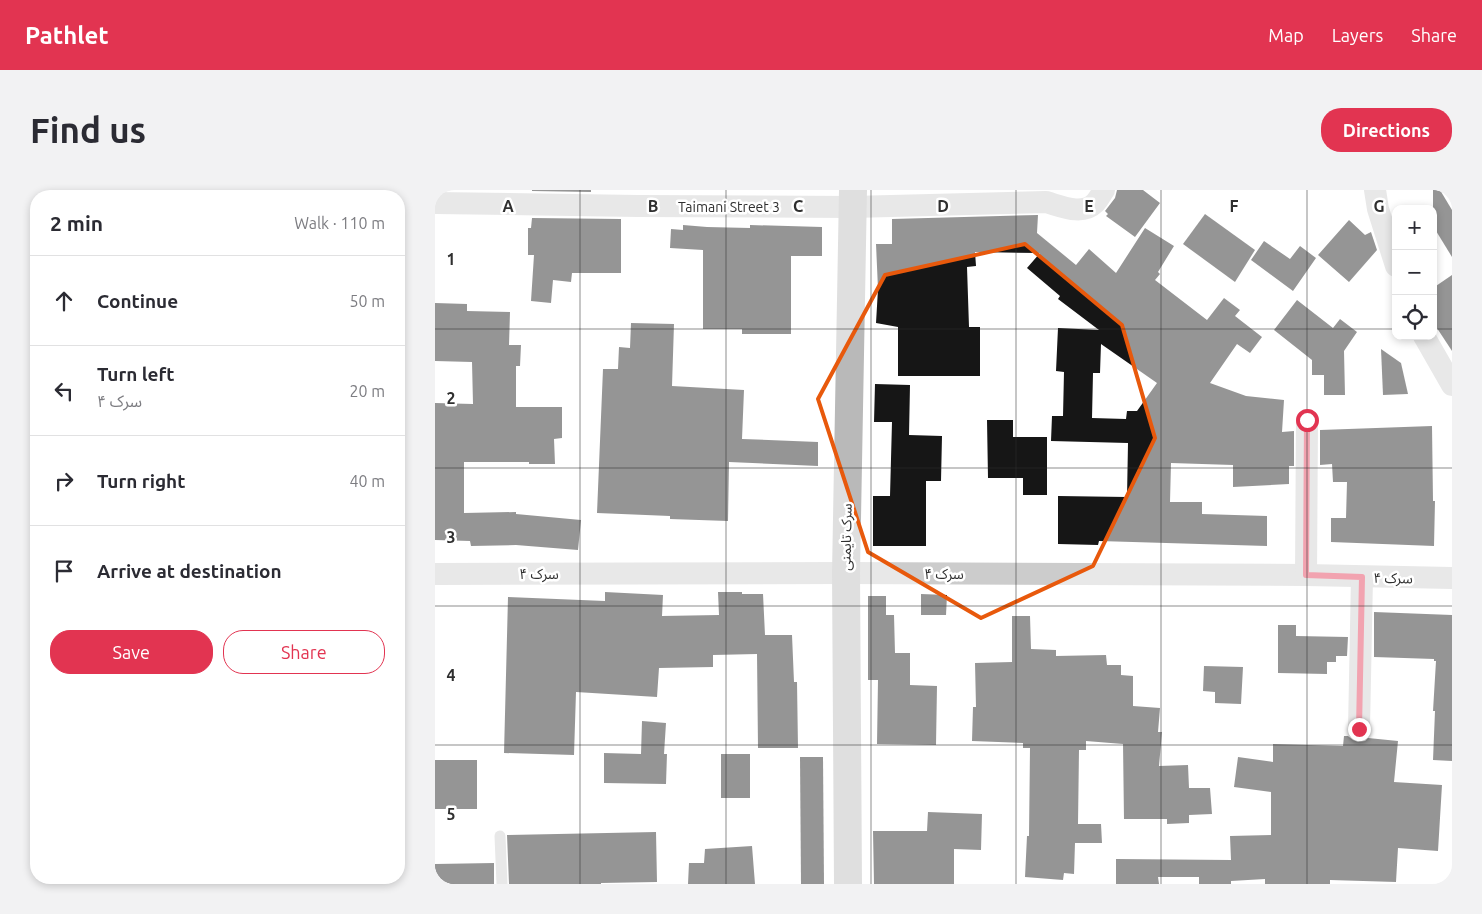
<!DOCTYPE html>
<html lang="en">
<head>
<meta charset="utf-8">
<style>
  body { margin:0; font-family:Ubuntu,"Noto Sans Arabic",sans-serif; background:#f2f2f3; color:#2b2b33 }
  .controls { position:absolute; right:15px; top:15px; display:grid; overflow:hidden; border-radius:10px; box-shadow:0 2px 8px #0003 }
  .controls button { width:45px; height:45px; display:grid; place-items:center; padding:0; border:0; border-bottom:1px solid #e1e1e2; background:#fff; color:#2b2b33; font:25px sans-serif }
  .stop { position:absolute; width:15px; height:15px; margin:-11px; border:4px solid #e23451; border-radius:50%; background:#fff }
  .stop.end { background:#e23451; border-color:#fff; box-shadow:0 1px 5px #0008 }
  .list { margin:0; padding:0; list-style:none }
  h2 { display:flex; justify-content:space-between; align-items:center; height:65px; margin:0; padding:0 20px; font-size:21px }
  h2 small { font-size:16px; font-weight:400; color:#7c7c81 }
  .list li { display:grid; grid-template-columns:32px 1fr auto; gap:15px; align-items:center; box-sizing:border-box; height:90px; padding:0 20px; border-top:1px solid #e1e1e2 }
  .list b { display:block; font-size:19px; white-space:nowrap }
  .list p { margin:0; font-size:16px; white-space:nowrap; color:#7c7c81 }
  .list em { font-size:16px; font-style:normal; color:#7c7c81 }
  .actions { display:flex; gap:10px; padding:15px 20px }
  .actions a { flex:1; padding:11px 0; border:1px solid #e23451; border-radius:20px; text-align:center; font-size:18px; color:#e23451 }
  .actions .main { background:#e23451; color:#fff }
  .icon { flex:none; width:28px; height:28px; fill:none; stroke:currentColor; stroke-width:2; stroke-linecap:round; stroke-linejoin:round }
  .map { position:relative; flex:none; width:1017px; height:694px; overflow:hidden; border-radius:20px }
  header { display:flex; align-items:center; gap:30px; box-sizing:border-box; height:70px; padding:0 25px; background:#e23451; color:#fff }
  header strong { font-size:24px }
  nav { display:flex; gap:28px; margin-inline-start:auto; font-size:18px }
  .intro { display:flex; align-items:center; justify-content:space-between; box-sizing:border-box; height:120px; padding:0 30px }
  h1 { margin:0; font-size:35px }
  .button { padding:12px 22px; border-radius:20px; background:#e23451; color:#fff; font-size:18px; font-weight:700 }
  main { display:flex; gap:30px; padding:0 30px }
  aside { flex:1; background:#fff; border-radius:20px; box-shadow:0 2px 8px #0003 }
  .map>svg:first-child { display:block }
  .building { fill:#161616; fill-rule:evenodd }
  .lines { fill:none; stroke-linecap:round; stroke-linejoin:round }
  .lane { stroke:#ccc; stroke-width:11 }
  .street { stroke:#ccc; stroke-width:22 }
  .secondary { stroke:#b9b9b9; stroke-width:28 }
  .route { stroke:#e23451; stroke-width:6 }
  .marked { fill:none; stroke:#e8590c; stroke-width:4; stroke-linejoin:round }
  .grid { fill:none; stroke:#2f2f2f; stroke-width:1; stroke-opacity:0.55 }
  .labels { text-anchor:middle; stroke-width:5; stroke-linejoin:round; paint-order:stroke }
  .street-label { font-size:14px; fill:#2f2f2f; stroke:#fff }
  .grid-label { font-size:16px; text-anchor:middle; font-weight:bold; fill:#2f2f2f; stroke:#fff; stroke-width:5; stroke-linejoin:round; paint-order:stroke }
</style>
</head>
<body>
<header>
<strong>Pathlet</strong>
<nav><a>Map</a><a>Layers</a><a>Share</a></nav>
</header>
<div class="intro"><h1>Find us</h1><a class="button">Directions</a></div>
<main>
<aside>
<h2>2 min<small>Walk · 110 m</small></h2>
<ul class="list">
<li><svg class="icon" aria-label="ahead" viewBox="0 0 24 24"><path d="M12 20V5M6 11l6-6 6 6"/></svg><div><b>Continue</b></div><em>50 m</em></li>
<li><svg class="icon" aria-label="left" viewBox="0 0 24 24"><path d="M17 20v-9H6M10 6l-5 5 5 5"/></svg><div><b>Turn left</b><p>سرک ۴</p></div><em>20 m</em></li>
<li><svg class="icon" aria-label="right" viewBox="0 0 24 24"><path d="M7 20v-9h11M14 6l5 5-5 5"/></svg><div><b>Turn right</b></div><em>40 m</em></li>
<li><svg class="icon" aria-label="arrive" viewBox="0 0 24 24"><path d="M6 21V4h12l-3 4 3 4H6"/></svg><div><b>Arrive at destination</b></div></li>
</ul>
<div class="actions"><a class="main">Save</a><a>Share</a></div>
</aside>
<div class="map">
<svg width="1017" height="694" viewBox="0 0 1017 694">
  <rect width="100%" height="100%" fill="#fff"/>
  <!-- building -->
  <g class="building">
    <polygon points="97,0 156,0 156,2 97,1"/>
    <polygon points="682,0 708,0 725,13 700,47 671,26 673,24 670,21 680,8"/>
    <polygon points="998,0 1005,0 1017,20 1017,67 998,36"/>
    <polygon points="770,24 820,60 800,92 748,54"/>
    <path d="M 603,25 L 602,43 L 641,75 L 654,59 L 681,83 L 710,38 L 739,56 L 723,82 L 725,84 L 720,90 L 772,130 L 789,108 L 805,120 L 800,126 L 827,147 L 815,163 L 802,154 L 775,193 L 811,206 L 849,210 L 847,242 L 859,241 L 859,276 L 854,276 L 854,294 L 798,297 L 798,275 L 736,273 L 735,312 L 767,312 L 767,324 L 832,326 L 832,356 L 664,351 L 663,355 L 623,354 L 623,306 L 692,307 L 693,253 L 616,251 L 617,226 L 628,226 L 629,182 L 621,181 L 623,138 L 664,140 L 623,109 L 625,106 L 592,78 L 605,63 L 540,62 L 541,76 L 532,77 L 534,137 L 545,137 L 545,186 L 463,186 L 463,137 L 441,133 L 443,99 L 441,54 L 457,54 L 457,29 ZM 666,154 L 722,193 L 702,221 L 692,221 L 691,229 L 657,228 L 658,183 L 665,183 Z"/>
    <polygon points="97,28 186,29 186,83 137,83 136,92 118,90 116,113 96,111 99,65 93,65 93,38 96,38"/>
    <polygon points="914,30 930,45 936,42 942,60 914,92 883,65"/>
    <polygon points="248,35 272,37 315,38 315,35 387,37 387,66 356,66 356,144 307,144 307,139 268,139 268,60 235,58 236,39 248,40"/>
    <polygon points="829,51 855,69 865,56 881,68 858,101 816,70"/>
    <polygon points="1017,85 1017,161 998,132 998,98"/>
    <polygon points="862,110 898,138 905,129 922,142 909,161 910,205 889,205 889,185 877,185 877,170 839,140"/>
    <polygon points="0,113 32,114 32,121 75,122 74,155 86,155 85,176 81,176 81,217 127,217 127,248 119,249 120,274 94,274 94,272 29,272 29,323 81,322 81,324 146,330 143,360 81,355 36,356 35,351 0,350 0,213 38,214 37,172 0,171"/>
    <polygon points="196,133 239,134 237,196 309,200 307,249 383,252 383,276 294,272 293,331 235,329 235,326 162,323 168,179 183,179 184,157 195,158"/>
    <polygon points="946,159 966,173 973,204 948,205"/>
    <polygon points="440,194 475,195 474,245 507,246 506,291 491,291 491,356 438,356 438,306 455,306 457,232 439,232"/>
    <polygon points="552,230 578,230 578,247 612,247 612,305 588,305 588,288 553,288"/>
    <polygon points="997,236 998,311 1000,311 999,356 896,352 896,328 911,328 912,292 898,292 897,274 885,275 885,240"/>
    <polygon points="170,402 228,405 227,426 284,425 283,402 307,402 307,404 328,404 330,445 357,445 359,492 362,492 363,558 323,558 322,464 278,465 278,477 224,478 222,507 141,502 139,565 69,563 73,407 170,411"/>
    <polygon points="486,404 512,405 511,425 486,425"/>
    <polygon points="433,406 451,406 451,425 459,425 460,463 475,463 475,495 502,496 501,555 442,554 443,490 433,490"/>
    <polygon points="939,422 1017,425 1017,571 998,570 1000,521 998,521 1001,471 999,471 999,469 939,467"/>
    <polygon points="577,426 595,426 596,459 621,460 621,466 671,465 672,475 686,475 686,485 698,486 698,516 725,518 723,542 727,542 724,576 753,575 754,598 775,598 777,624 754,625 754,633 732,634 732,629 689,629 688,554 651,551 651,560 644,560 643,634 666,634 667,653 640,653 639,684 629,683 628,690 590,687 592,646 594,646 595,558 588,558 588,553 537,551 538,517 541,517 540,473 577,472"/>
    <polygon points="843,435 861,435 861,446 913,447 912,466 901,466 901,472 892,472 892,484 843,483"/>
    <polygon points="769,476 808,477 806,514 780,513 780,502 768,501"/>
    <polygon points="207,531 231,533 229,564 232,564 231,594 169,593 169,563 206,564"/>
    <polygon points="909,546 913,546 918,550 923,552 930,551 933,548 963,551 959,592 1007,595 1003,661 963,658 961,692 895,690 895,694 830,694 830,689 796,691 796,694 764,694 764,687 723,687 724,694 681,694 681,669 796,670 795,646 836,645 836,602 799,597 803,567 838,572 838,554 908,556"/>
    <rect x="286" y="564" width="29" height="44"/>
    <polygon points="365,567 388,567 389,694 366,694"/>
    <rect x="0" y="570" width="42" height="49"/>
    <polygon points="493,622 547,624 546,660 519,659 519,694 439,694 438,641 492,641"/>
    <polygon points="221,642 222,692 166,693 166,694 74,694 72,645"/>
    <polygon points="317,656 320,694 253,694 254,673 269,673 270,659"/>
    <polygon points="59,673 59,694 0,694 0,674"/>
  </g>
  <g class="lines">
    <!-- lane -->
    <polyline class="lane" points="65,646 67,694"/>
    <!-- street -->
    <g class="street">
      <polyline points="940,0 943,19 961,76"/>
      <path d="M 0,13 L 203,16 L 417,17 L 611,12 C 626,16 647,26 660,13 C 664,9 666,4 669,0"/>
      <polyline points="989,146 1017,195"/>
      <polyline points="0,384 411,383 871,385 1017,388"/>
      <polyline points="871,385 872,230"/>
      <polyline points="924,539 927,387"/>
    </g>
    <!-- secondary -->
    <polyline class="secondary" points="413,694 411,383 418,0"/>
  </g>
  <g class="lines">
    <!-- route -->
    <polyline class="route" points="872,230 871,385 927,387 924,539"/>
  </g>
  <!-- marked area -->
  <path d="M0 0H1017V694H0ZM 590,54 L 687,135 L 720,248 L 658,376 L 546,428 L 433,362 L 383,209 L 450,85 Z" fill="#fff" fill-opacity=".55" fill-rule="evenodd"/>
  <path class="marked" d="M 590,54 L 687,135 L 720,248 L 658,376 L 546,428 L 433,362 L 383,209 L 450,85 Z"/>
  <!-- grid -->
  <path class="grid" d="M 145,0 L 145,694M 291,0 L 291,694M 436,0 L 436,694M 581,0 L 581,694M 726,0 L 726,694M 872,0 L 872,694M 0,139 L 961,139M 998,139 L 1017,139M 0,278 L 1017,278M 0,416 L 1017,416M 0,555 L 1017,555"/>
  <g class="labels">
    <!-- street labels -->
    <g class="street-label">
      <text x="294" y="22">Taimani Street 3</text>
      <text transform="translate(411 347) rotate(-89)" y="5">سرک تایمنی</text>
      <text x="104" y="389">سرک ۴</text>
      <text x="509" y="389">سرک ۴</text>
      <text transform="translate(958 388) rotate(1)" y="5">سرک ۴</text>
    </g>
  </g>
  <g class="grid-label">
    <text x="73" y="22">A</text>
    <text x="218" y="22">B</text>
    <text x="363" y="22">C</text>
    <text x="508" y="22">D</text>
    <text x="654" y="22">E</text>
    <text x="799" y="22">F</text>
    <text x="944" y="22">G</text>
    <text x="16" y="75">1</text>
    <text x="16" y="214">2</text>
    <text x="16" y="353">3</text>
    <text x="16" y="491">4</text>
    <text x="16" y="630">5</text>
  </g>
</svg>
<div class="controls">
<button>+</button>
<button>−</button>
<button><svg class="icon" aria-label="locate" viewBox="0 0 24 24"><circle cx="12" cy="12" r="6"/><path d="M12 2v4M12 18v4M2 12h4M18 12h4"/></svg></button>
</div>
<div class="stop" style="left:872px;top:230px"></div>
<div class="stop end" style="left:924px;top:539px"></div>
</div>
</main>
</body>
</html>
